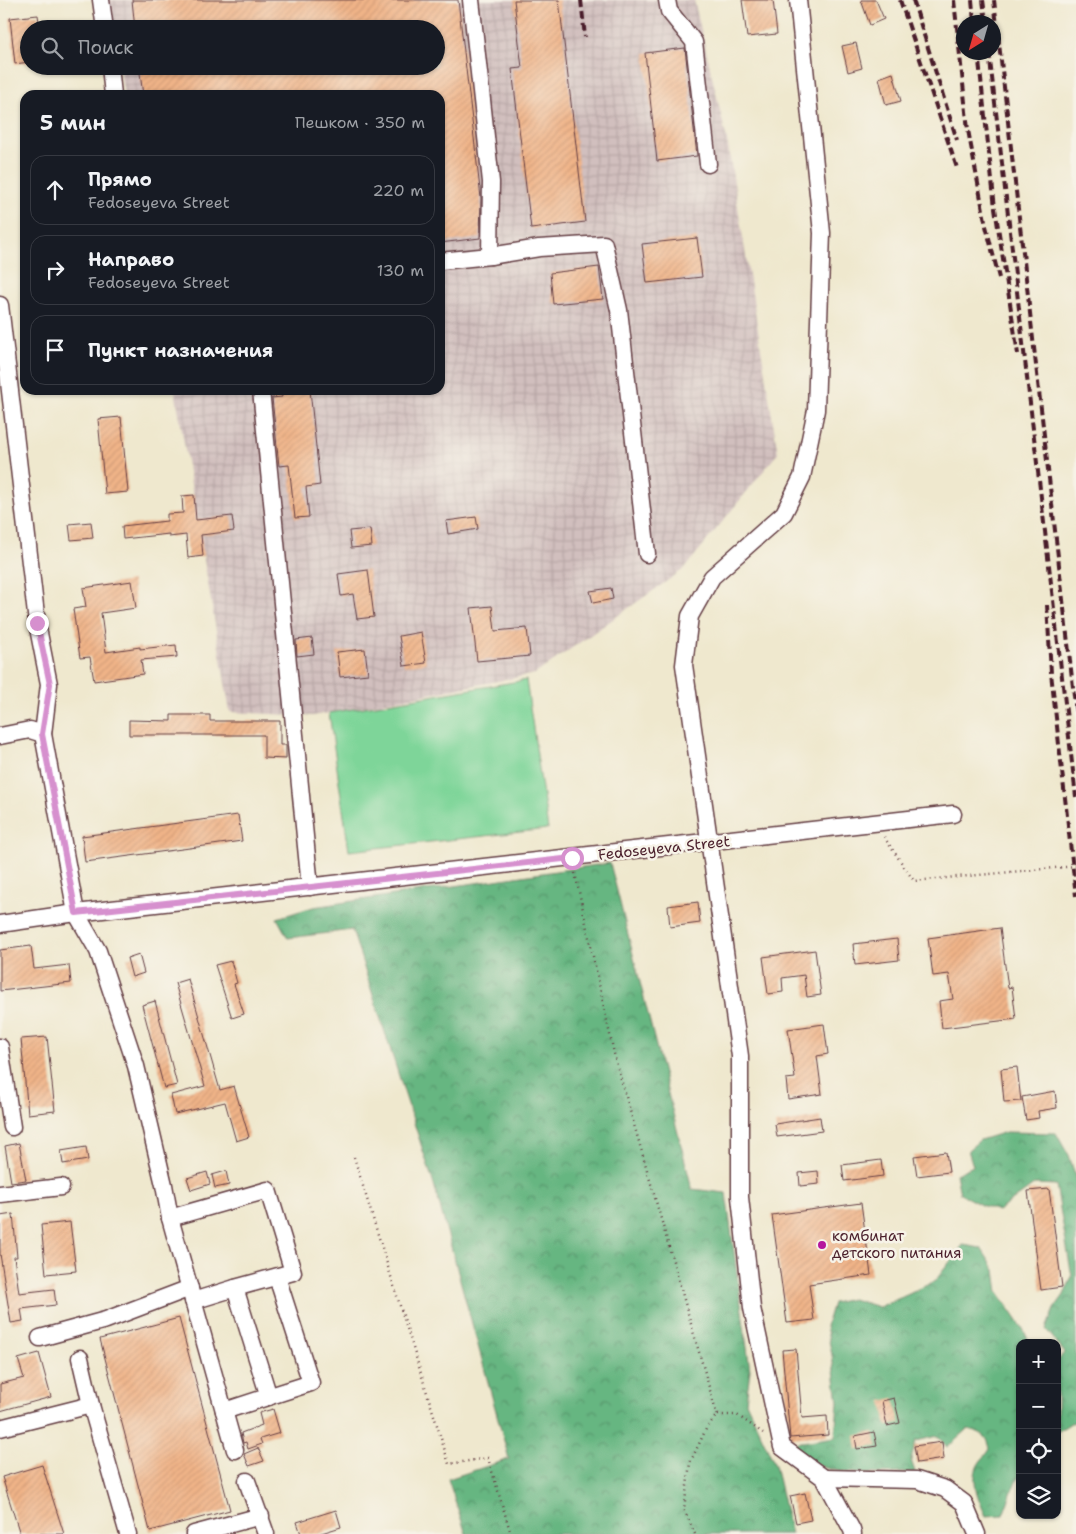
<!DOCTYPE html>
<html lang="ru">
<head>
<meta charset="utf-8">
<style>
  body { margin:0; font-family:"Shantell Sans",sans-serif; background:#242831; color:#f1f3f6 }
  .controls { position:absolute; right:15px; bottom:15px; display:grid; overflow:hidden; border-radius:10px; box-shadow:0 1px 4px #0004 }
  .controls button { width:45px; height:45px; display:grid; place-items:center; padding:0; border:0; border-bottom:1px solid #363941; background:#171b24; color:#f1f3f6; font:25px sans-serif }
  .compass { position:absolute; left:956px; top:15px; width:45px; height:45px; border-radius:50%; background:#171b24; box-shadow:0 1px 4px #0004; rotate:217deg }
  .stop { position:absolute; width:15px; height:15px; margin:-11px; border:4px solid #d690ce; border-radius:50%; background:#fff }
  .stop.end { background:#d690ce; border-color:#fff; box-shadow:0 1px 5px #0008 }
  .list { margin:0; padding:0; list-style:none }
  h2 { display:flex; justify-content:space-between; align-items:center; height:65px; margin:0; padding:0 20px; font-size:21px }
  h2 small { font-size:16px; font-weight:400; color:#9ea1a6 }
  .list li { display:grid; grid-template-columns:32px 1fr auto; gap:15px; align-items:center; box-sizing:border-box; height:70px; margin:0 10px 10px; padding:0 10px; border:1px solid #363941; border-radius:15px }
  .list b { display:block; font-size:19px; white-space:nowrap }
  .list p { margin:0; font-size:16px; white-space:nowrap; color:#9ea1a6 }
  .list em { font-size:16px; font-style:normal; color:#9ea1a6 }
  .icon { flex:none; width:28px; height:28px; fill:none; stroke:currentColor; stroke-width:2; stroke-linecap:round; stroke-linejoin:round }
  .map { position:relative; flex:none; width:1076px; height:1534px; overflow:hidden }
  .search { position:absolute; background:#171b24; box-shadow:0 1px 4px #0004; left:20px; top:20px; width:425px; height:55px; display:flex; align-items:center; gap:12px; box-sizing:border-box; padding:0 18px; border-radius:28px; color:#9ea1a6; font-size:19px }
  .panel { position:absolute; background:#171b24; box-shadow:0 1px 4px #0004; left:20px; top:90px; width:425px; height:305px; border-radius:15px }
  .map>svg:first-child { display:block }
  .industrial { fill:url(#industrial-grid) }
  .grass { fill:#7ed599; stroke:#647a62 }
  .forest { fill:url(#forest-crowns); stroke:#586a56 }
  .building { fill:url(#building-hatch) }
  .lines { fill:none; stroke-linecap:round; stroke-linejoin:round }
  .minor-casing { stroke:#633d43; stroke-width:19 }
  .path { stroke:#633d43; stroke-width:2.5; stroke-dasharray:1 4; stroke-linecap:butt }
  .minor { stroke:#fff; stroke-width:16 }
  .rail { stroke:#4a1f2b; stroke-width:4; stroke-dasharray:8 4; stroke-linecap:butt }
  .route { stroke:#d690ce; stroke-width:6 }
  .poi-dot { fill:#b5179e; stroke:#f7f3e8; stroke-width:2 }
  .labels { text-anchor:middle; stroke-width:5; stroke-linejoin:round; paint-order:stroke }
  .street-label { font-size:15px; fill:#4a1f2b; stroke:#f7f3e8 }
  .poi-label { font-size:15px; fill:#4a1f2b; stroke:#f7f3e8; text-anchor:start }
</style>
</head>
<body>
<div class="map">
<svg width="1076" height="1534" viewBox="0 0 1076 1534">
  <defs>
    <pattern id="industrial-grid" width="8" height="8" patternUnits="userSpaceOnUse" patternTransform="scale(1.25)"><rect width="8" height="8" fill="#d1bfbe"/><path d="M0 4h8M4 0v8" fill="none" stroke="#b5a4a3"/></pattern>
    <pattern id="forest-crowns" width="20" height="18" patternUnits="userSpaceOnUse" patternTransform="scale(1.25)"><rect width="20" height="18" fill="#66b681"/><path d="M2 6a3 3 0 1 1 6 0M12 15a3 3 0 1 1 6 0" fill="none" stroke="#56936a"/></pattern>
    <pattern id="building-hatch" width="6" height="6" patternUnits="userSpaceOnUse" patternTransform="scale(1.25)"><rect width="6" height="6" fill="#f0b488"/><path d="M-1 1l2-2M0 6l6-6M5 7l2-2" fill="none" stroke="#cf9a76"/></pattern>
  </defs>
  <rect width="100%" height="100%" fill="#f7f3e8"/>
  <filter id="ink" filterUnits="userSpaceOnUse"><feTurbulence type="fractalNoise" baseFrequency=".02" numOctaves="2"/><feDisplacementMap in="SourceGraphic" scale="10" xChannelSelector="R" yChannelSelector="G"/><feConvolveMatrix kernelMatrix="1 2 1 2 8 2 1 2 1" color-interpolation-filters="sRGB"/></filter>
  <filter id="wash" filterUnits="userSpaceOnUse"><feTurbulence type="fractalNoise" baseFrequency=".0096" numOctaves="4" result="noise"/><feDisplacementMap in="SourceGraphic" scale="20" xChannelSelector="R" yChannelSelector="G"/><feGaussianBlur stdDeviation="1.12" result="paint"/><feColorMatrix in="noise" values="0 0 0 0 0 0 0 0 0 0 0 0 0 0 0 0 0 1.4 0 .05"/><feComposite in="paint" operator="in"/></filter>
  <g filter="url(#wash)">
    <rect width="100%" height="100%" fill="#efe8ce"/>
    <!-- industrial -->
    <polygon class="industrial" points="108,0 694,0 727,140 778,453 684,569 535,674 313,716 230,712 175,390 440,390 440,95 124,95 119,66 436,66 436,29 112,29"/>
    <!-- grass -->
    <polygon class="grass" points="526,680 548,829 349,851 329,713"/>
    <!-- forest -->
    <g class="forest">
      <polygon points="610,863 692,1189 726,1193 750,1370 746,1402 775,1465 791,1534 466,1534 448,1479 509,1459 435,1188 352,930 288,938 277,918 313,907"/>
      <polygon points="1006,1132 1056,1133 1070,1158 1076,1179 1076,1422 1074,1421 1057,1432 1057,1361 1065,1353 1046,1329 1054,1309 1064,1295 1072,1277 1056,1185 1035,1184 998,1211 981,1205 960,1194 956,1174 973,1166 968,1150 980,1140"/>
      <path d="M 963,1245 L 981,1248 L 995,1270 L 998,1292 L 1022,1327 L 1030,1343 L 1020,1343 L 1020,1477 L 1015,1483 L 1003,1515 L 986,1516 C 979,1501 970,1481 978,1465 C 981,1459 987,1455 990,1449 C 987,1434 982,1433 968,1429 L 947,1448 L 938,1436 L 916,1441 L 911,1460 L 915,1472 C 885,1474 840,1477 813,1463 C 807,1459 800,1453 794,1448 L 795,1443 L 835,1437 L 838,1402 L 832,1355 L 826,1326 L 833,1303 L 852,1299 L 879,1307 L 909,1294 L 935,1281 Z"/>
    </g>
    <g id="blocks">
      <!-- building -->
      <g class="building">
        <polygon points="132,0 458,0 481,198 480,238 440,243 440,95 143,95 139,66 436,66 436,29 135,29"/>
        <polygon points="514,0 559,0 585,222 531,229 512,69 522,68"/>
        <polygon points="742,0 773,0 777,34 747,37"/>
        <polygon points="861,0 876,0 884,19 870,25"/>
        <polygon points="38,15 40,29 29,29 29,62 15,64 10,18"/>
        <polygon points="856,43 862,68 848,72 842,46"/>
        <polygon points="685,48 697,156 657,161 645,53"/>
        <polygon points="893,73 901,101 886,105 879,78"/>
        <polygon points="697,238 702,277 647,283 642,244"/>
        <polygon points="599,267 603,299 553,304 550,273"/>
        <polygon points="281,390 310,390 320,485 306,487 309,517 295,518 289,465 279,466 272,398 282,397"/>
        <polygon points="121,417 128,492 105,494 98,419"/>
        <polygon points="194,495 196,520 232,516 234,531 201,535 203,556 188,558 186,535 169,537 169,534 123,539 122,526 167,521 167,514 183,513 182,496"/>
        <polygon points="476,517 478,529 448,534 446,521"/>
        <polygon points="91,522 93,538 71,540 69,524"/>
        <polygon points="370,529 372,546 351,548 349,531"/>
        <polygon points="368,570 374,617 357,619 353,594 341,596 338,574"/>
        <polygon points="132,581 136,608 101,613 106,652 140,647 140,649 176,645 177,657 141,660 143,674 94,681 90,657 80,658 73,609 86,607 83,588"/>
        <polygon points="611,588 613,599 593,603 590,591"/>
        <polygon points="492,606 495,631 527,628 530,656 477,661 471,608"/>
        <polygon points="421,632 426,663 404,666 399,636"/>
        <polygon points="312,638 314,654 297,656 296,640"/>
        <polygon points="365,649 368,674 340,677 337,652"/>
        <polygon points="171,715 210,715 210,721 280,721 280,745 286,745 286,759 264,758 264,735 129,735 129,720 171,721"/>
        <polygon points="238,815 242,841 85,862 82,836"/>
        <polygon points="698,902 700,923 670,927 668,906"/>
        <polygon points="1000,928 1008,988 1012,987 1016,1019 942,1028 939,1001 953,999 949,974 933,976 928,938"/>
        <polygon points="897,939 899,960 855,965 853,944"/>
        <polygon points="31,946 34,969 69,965 71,983 0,991 0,950"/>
        <polygon points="815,950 821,995 807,997 804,975 782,978 783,992 768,994 763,957"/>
        <polygon points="139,954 144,973 132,977 127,958"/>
        <polygon points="231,961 237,983 234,984 244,1014 232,1018 215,965"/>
        <polygon points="188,979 220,1090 234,1086 249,1137 236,1141 225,1102 175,1114 171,1095 205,1086 175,983"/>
        <polygon points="155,1001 177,1085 164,1088 142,1005"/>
        <polygon points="824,1024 828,1054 817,1056 822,1094 788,1099 786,1079 795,1078 788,1029"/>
        <polygon points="47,1037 55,1111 28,1114 21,1039"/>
        <polygon points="1017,1067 1021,1101 1004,1102 1001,1069"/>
        <polygon points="1055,1091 1057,1108 1038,1111 1039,1118 1026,1120 1022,1097"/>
        <polygon points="820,1117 822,1131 777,1137 775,1124"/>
        <polygon points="19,1143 26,1180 11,1182 5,1146"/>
        <polygon points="86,1147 88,1160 63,1164 61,1151"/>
        <polygon points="946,1152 949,1172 917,1176 914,1156"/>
        <polygon points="881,1160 883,1176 844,1181 842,1165"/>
        <polygon points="226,1171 229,1185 215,1188 212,1175"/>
        <polygon points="818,1171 819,1184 800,1186 799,1173"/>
        <polygon points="207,1172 210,1184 191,1190 187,1178"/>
        <polygon points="1049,1189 1062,1287 1041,1290 1028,1191"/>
        <polygon points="861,1203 871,1275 809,1284 814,1320 787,1323 772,1215"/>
        <polygon points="13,1214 17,1257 14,1257 19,1293 54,1289 56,1305 21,1309 23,1321 11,1323 0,1254 0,1216"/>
        <polygon points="70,1222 76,1271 46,1274 41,1225"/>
        <polygon points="179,1318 230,1510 150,1531 100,1339"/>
        <polygon points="796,1349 802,1418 827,1416 828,1435 790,1438 782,1350"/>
        <polygon points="39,1353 51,1397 0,1411 0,1384 24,1378 18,1359"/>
        <polygon points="894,1398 900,1423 887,1426 882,1401"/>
        <polygon points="273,1409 280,1433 260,1439 262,1444 248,1449 246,1442 243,1443 241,1433 262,1425 259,1413"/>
        <polygon points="874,1432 877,1446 857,1449 855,1436"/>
        <polygon points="942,1442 944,1459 917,1463 914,1446"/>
        <polygon points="258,1448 264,1461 249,1466 244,1454"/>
        <polygon points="42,1465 64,1534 20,1534 2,1477"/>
        <polygon points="805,1493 811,1520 796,1523 790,1496"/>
        <polygon points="336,1510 341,1527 318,1534 301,1534 297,1522"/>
      </g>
    </g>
  </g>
  <g filter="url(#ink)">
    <use href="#blocks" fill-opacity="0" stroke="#633d43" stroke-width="1"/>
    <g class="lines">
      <defs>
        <g id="minor">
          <polyline points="101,0 105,29"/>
          <polyline points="667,0 669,11 694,42 708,164"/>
          <polyline points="798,0 822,233 816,410 802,477 784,513 712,577 690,616 684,665 740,1056 740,1197 752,1308 782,1447 824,1478 852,1530 853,1534"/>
          <polyline points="110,66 113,95"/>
          <polyline points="490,256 539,248 604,244 619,310 647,554"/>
          <polyline points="440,261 490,256 491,182 471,0"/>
          <polyline points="0,305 37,623 49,684 43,734 76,913 98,951 136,1066 164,1185 170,1218"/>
          <polyline points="261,390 310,887"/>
          <polyline points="0,736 30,730 43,734"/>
          <polyline points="0,924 76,913 953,814"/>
          <polyline points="0,1047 12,1127"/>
          <polyline points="0,1194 61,1187"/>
          <polyline points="193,1301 235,1288"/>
          <polyline points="40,1338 106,1320 190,1288"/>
          <polyline points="80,1358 91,1405 128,1534"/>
          <polyline points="224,1411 311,1383 277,1277"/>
          <polyline points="0,1428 91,1405"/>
          <polyline points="235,1450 170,1218 268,1190 293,1272 235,1288 269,1397"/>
          <polyline points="824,1478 917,1480 945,1489 964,1503 977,1534"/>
          <polyline points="247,1481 266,1534"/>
          <polyline points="194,1534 261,1516"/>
        </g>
      </defs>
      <!-- minor casing -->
      <use href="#minor" class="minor-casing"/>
      <!-- path -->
      <g class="path">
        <polyline points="884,837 914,881 1076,866"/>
        <polyline points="575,873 615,1058 717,1415"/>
        <polyline points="354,1157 449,1464 488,1458 511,1534"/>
        <polyline points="695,1534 684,1509 690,1463 707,1427 717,1415 737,1415 763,1433"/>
      </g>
      <!-- minor -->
      <use href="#minor" class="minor"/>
      <!-- rail -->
      <g class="rail">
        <polyline points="581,0 585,37"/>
        <polyline points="900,0 957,168"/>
        <polyline points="913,0 957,140"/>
        <polyline points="954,0 968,130 986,226 999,278"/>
        <polyline points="972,0 974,22"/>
        <polyline points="983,0 986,22"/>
        <polyline points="994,0 1076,713"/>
        <polyline points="978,52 995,208 1018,354"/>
        <polyline points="989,52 1076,797"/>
        <polyline points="1047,605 1051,673 1076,896"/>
      </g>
    </g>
  </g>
  <g class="lines" filter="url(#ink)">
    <!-- route -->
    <polyline class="route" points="37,623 50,684 42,734 76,913 572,858"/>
  </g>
  <!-- markers -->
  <circle class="poi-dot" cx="822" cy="1245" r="5"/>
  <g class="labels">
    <!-- street labels -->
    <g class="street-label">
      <text transform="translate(664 848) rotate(-6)" y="5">Fedoseyeva Street</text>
    </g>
    <!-- poi labels -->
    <g class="poi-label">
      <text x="832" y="1241">комбинат<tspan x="832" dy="17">детского питания</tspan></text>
    </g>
  </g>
</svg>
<div class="controls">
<button>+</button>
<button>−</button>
<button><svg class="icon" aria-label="locate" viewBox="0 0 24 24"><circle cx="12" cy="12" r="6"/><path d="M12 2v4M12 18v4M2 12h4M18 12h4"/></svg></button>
<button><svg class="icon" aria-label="layers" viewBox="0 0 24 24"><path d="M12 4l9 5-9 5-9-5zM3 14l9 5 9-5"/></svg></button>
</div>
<svg class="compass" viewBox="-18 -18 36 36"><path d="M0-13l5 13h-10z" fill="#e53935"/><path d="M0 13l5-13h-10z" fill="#9ea1a6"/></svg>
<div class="stop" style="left:572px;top:858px"></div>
<div class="stop end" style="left:37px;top:623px"></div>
<div class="search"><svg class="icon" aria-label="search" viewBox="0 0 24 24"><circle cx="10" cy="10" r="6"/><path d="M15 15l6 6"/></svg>Поиск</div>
<section class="panel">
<h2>5 мин<small>Пешком · 350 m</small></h2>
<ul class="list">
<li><svg class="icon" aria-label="ahead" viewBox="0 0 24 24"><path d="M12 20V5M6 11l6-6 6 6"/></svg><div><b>Прямо</b><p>Fedoseyeva Street</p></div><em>220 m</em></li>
<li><svg class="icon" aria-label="right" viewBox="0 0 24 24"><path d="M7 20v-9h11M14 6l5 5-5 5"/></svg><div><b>Направо</b><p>Fedoseyeva Street</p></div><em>130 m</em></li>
<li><svg class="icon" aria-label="arrive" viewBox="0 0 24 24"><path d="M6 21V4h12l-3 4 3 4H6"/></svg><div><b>Пункт назначения</b></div></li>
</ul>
</section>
</div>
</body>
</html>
